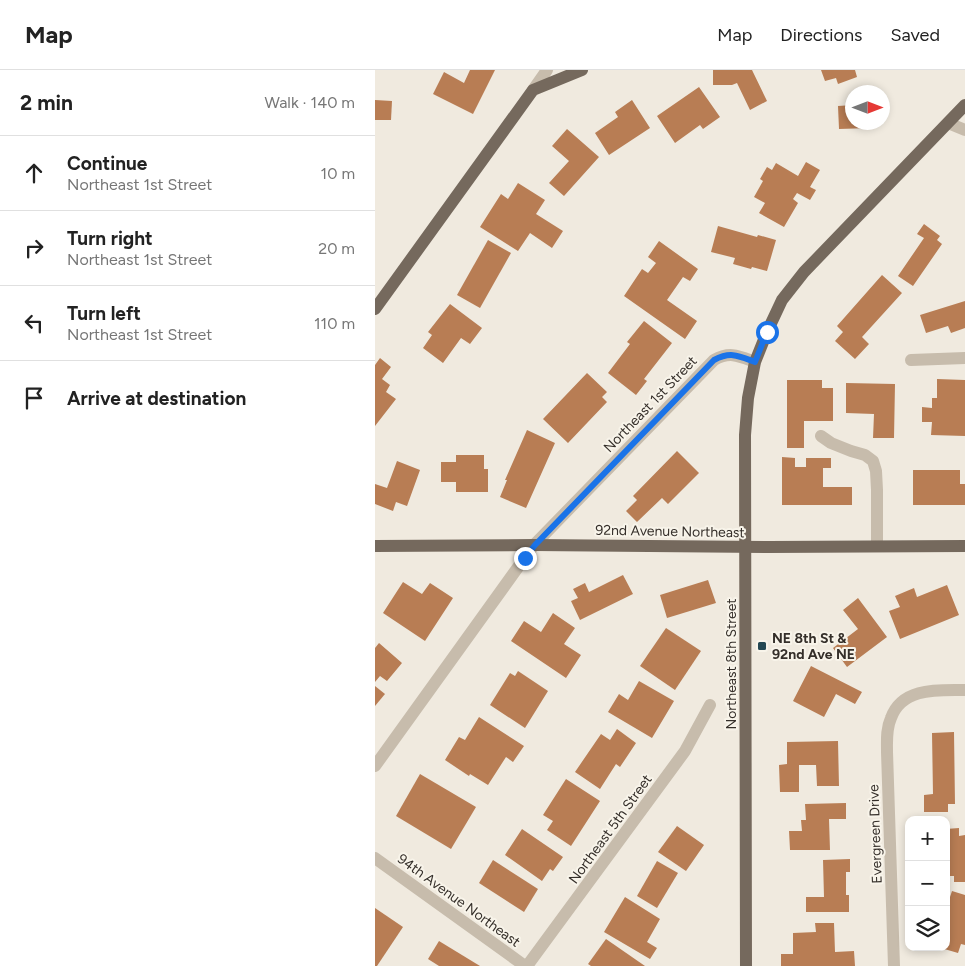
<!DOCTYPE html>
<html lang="en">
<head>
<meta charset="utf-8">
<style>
  body { margin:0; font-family:Figtree,sans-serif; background:#f2f2f2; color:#222 }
  .controls { position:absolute; right:15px; bottom:15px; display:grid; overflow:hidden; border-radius:10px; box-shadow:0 2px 8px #0003 }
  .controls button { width:45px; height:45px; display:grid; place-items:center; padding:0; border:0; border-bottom:1px solid #e0e0e0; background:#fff; color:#222; font:25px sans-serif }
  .compass { position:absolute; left:470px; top:15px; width:45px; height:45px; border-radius:50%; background:#fff; box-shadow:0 2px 8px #0003; rotate:90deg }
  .stop { position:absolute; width:15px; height:15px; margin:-11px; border:4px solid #1a73e8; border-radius:50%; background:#fff }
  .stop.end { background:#1a73e8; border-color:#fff; box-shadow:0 1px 5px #0008 }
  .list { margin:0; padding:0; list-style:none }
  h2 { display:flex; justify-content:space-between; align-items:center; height:65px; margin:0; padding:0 20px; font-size:21px }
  h2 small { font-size:16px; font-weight:400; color:#767676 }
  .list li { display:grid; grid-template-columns:32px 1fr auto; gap:15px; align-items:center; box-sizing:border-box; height:75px; padding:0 20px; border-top:1px solid #e0e0e0 }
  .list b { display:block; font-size:19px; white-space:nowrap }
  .list p { margin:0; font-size:16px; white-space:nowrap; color:#767676 }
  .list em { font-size:16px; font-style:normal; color:#767676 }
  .icon { flex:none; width:28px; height:28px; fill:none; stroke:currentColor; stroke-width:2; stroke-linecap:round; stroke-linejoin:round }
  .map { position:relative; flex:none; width:590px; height:896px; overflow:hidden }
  header { display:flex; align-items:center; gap:30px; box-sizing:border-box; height:70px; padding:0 25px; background:#fff; border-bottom:1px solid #e0e0e0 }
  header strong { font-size:24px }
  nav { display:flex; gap:28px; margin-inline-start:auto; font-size:18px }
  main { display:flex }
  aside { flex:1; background:#fff }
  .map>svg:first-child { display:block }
  .building { fill:#b87d54 }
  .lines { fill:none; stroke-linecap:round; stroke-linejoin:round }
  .minor { stroke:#c7bcac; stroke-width:12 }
  .major { stroke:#75695d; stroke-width:12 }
  .route { stroke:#1a73e8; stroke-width:6 }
  .poi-dot { fill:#244752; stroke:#f8f4ea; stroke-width:2 }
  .labels { text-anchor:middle; stroke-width:4; stroke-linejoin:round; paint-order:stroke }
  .street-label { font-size:14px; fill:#352f2a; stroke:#f8f4ea }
  .poi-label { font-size:14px; font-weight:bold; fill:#352f2a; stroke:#f8f4ea; text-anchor:start }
</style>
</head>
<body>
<header>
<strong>Map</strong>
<nav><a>Map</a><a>Directions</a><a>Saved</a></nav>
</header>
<main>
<aside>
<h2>2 min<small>Walk · 140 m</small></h2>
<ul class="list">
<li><svg class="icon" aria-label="ahead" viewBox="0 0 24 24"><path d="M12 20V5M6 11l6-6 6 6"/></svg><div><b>Continue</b><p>Northeast 1st Street</p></div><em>10 m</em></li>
<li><svg class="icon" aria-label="right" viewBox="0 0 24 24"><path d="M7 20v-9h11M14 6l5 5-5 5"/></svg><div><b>Turn right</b><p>Northeast 1st Street</p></div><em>20 m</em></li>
<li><svg class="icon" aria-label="left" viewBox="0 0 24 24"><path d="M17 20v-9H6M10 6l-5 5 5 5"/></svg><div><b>Turn left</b><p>Northeast 1st Street</p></div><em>110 m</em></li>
<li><svg class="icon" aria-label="arrive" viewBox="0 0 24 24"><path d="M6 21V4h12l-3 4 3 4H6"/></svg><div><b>Arrive at destination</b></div></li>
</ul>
</aside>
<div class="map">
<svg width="590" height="896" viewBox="0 0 590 896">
  <rect width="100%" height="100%" fill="#f0eadf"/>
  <!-- building -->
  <g class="building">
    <polygon points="95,0 120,0 98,44 58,24 69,2 89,13"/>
    <polygon points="338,0 377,0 392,31 375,40 362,13 357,15 338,15"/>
    <polygon points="446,0 480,0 482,7 463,14 461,8 450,11"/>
    <polygon points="324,17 345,47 328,59 325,55 300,73 282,46"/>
    <polygon points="0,30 17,31 16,50 0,50"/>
    <polygon points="257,30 275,58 234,85 220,63 243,47 240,42"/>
    <polygon points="478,35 478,52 494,52 495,58 464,59 463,36"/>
    <polygon points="192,59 224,87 189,126 174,113 194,91 177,76"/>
    <polygon points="431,92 445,100 435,117 441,120 435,130 422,123 418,129 423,133 409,157 384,143 390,133 379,127 388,111 385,109 392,97 397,100 401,93 423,106"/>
    <polygon points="143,113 170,130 161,144 188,161 177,178 155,163 143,181 105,157 126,124 133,129"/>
    <polygon points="549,154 565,166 562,170 567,174 538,216 523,206 549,168 542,164"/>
    <polygon points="343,156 382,167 383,165 401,170 392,201 377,197 376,199 358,194 360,188 336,182"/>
    <polygon points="113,170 136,183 105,238 82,225"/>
    <polygon points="284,171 323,199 315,211 308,207 292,230 322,251 310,269 249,226 267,199 273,203 281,193 273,187"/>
    <polygon points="507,205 527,223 487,267 494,274 480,289 460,271 468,262 462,256"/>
    <polygon points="590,231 590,258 576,263 573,256 551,263 545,245"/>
    <polygon points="75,234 107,258 95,274 86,268 68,293 48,278 57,265 53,262"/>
    <polygon points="269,251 297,273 269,309 272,311 261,325 233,303 255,274 252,272"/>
    <polygon points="5,288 16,297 7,309 15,315 11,322 21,329 0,356 0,295"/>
    <polygon points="212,303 232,322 227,327 232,332 193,373 168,349"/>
    <polygon points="562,309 590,310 590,366 556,365 557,352 547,352 547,337 557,338 557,328 562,328"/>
    <polygon points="412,310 447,310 447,318 458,318 458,351 429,351 429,378 412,378"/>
    <polygon points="471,313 520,314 519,368 498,368 499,344 471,343"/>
    <polygon points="152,360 180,373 151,438 125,427 132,410 130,410"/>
    <polygon points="302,381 324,403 293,434 287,428 262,452 251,441 262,430 258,426"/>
    <polygon points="81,385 109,385 109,399 113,399 113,422 81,422 81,412 66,412 66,392 81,392"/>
    <polygon points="407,387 420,388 420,397 431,397 431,388 456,388 456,398 448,398 448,417 477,417 477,435 407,435"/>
    <polygon points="22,391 45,400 32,436 21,432 18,441 0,434 0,414 12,418"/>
    <polygon points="538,400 585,400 585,414 590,414 590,435 538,435"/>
    <polygon points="248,505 258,524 205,550 196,531 203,528 198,519 210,513 214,522"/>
    <polygon points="333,510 341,533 292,548 285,525"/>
    <polygon points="28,512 47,524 55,513 78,528 50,571 8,543"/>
    <polygon points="572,515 584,545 525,569 514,541 525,537 520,526 539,518 542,527"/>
    <polygon points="483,528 512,567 472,597 458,578 483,559 468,540"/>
    <polygon points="178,543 200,558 189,574 206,585 191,608 136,571 149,551 166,562"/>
    <polygon points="291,558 326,581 300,620 265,596"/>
    <polygon points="4,573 27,593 12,611 5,606 0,612 0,578"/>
    <polygon points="436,596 487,622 480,634 461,624 449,647 418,631"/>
    <polygon points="143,601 173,621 150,658 115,635 135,603 140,606"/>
    <polygon points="264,611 299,631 277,668 233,642 244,624 253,630"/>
    <polygon points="0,616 10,624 0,636"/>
    <polygon points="104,647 149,676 138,692 131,687 113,715 95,704 94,706 70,690 84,667 90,670"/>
    <polygon points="242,659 261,673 245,697 241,694 225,719 200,702 226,664 235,670"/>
    <polygon points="579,662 580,734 573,734 573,742 549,742 549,725 558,724 557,663"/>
    <polygon points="463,671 464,716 442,716 441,695 424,695 424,722 405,722 404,695 412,694 412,672"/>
    <polygon points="45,704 101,737 76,779 21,746"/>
    <polygon points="191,709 225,731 196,776 172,760 178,751 168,745"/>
    <polygon points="471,733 471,749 454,749 455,780 415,780 414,761 427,761 426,750 431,750 430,734"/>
    <polygon points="302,756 329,775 311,801 283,782"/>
    <polygon points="584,758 584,766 590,765 590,812 579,812 579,806 571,806 571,759"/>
    <polygon points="147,759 188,787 178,801 175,799 167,811 130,785"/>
    <polygon points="475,789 475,802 471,802 471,825 474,825 474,842 431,842 431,827 449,827 448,790"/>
    <polygon points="118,790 163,819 149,842 104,813"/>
    <polygon points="282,791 303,803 282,838 262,826"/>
    <polygon points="577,821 590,825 590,875 586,874 583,883 566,878 571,877 571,829 574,830"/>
    <polygon points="250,827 285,849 272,872 282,878 275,889 229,862"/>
    <polygon points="0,838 28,857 2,896 0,896"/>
    <polygon points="440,853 459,853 460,882 479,881 480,896 406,896 406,884 418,884 418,863 441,862"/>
    <polygon points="231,869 270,896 216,896 213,894"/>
    <polygon points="64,871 105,896 64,896 53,889"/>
  </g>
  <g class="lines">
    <!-- minor -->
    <g class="minor">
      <polyline points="158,20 172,0"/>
      <polyline points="573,53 590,60"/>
      <polyline points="536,290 590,288"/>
      <polyline points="446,366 456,373 476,381 490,385 498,391 501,401 502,420 502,476"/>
      <path d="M 0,696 L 159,475 L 339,290 C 355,281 364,286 380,292"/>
      <polyline points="0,788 150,896"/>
      <polyline points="152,896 310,681 335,635"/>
      <path d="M 519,896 L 512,682 C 512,671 511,659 516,648 C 527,617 563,620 590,620"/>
    </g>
    <!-- major -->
    <g class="major">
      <polyline points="0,239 158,20 207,0"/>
      <polyline points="0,476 159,475 394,477 590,476"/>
      <polyline points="371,896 370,365 373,328 380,292 392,262 407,230 429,202 590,35"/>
    </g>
  </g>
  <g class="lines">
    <!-- route -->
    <path class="route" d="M 150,488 L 160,475 L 339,290 C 356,281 364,286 380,292 L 392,262"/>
  </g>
  <!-- markers -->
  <rect class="poi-dot" x="382" y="571" width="10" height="10" rx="2.5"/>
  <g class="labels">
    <!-- street labels -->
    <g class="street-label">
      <text transform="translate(275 334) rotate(-46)" y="5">Northeast 1st Street</text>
      <text transform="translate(295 461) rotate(1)" y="5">92nd Avenue Northeast</text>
      <text transform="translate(356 594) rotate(-90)" y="5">Northeast 8th Street</text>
      <text transform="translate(235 759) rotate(-54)" y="5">Northeast 5th Street</text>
      <text transform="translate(500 764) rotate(-92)" y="5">Evergreen Drive</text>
      <text transform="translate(84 830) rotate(36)" y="5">94th Avenue Northeast</text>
    </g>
    <!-- poi labels -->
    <g class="poi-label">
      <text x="397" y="573">NE 8th St &amp;<tspan x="397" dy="16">92nd Ave NE</tspan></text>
    </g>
  </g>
</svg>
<div class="controls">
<button>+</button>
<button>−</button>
<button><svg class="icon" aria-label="layers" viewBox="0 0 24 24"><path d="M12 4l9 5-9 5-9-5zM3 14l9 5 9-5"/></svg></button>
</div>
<svg class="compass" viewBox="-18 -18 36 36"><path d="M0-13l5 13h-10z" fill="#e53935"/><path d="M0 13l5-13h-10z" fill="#767676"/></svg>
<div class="stop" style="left:392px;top:262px"></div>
<div class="stop end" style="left:150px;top:488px"></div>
</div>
</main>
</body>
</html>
